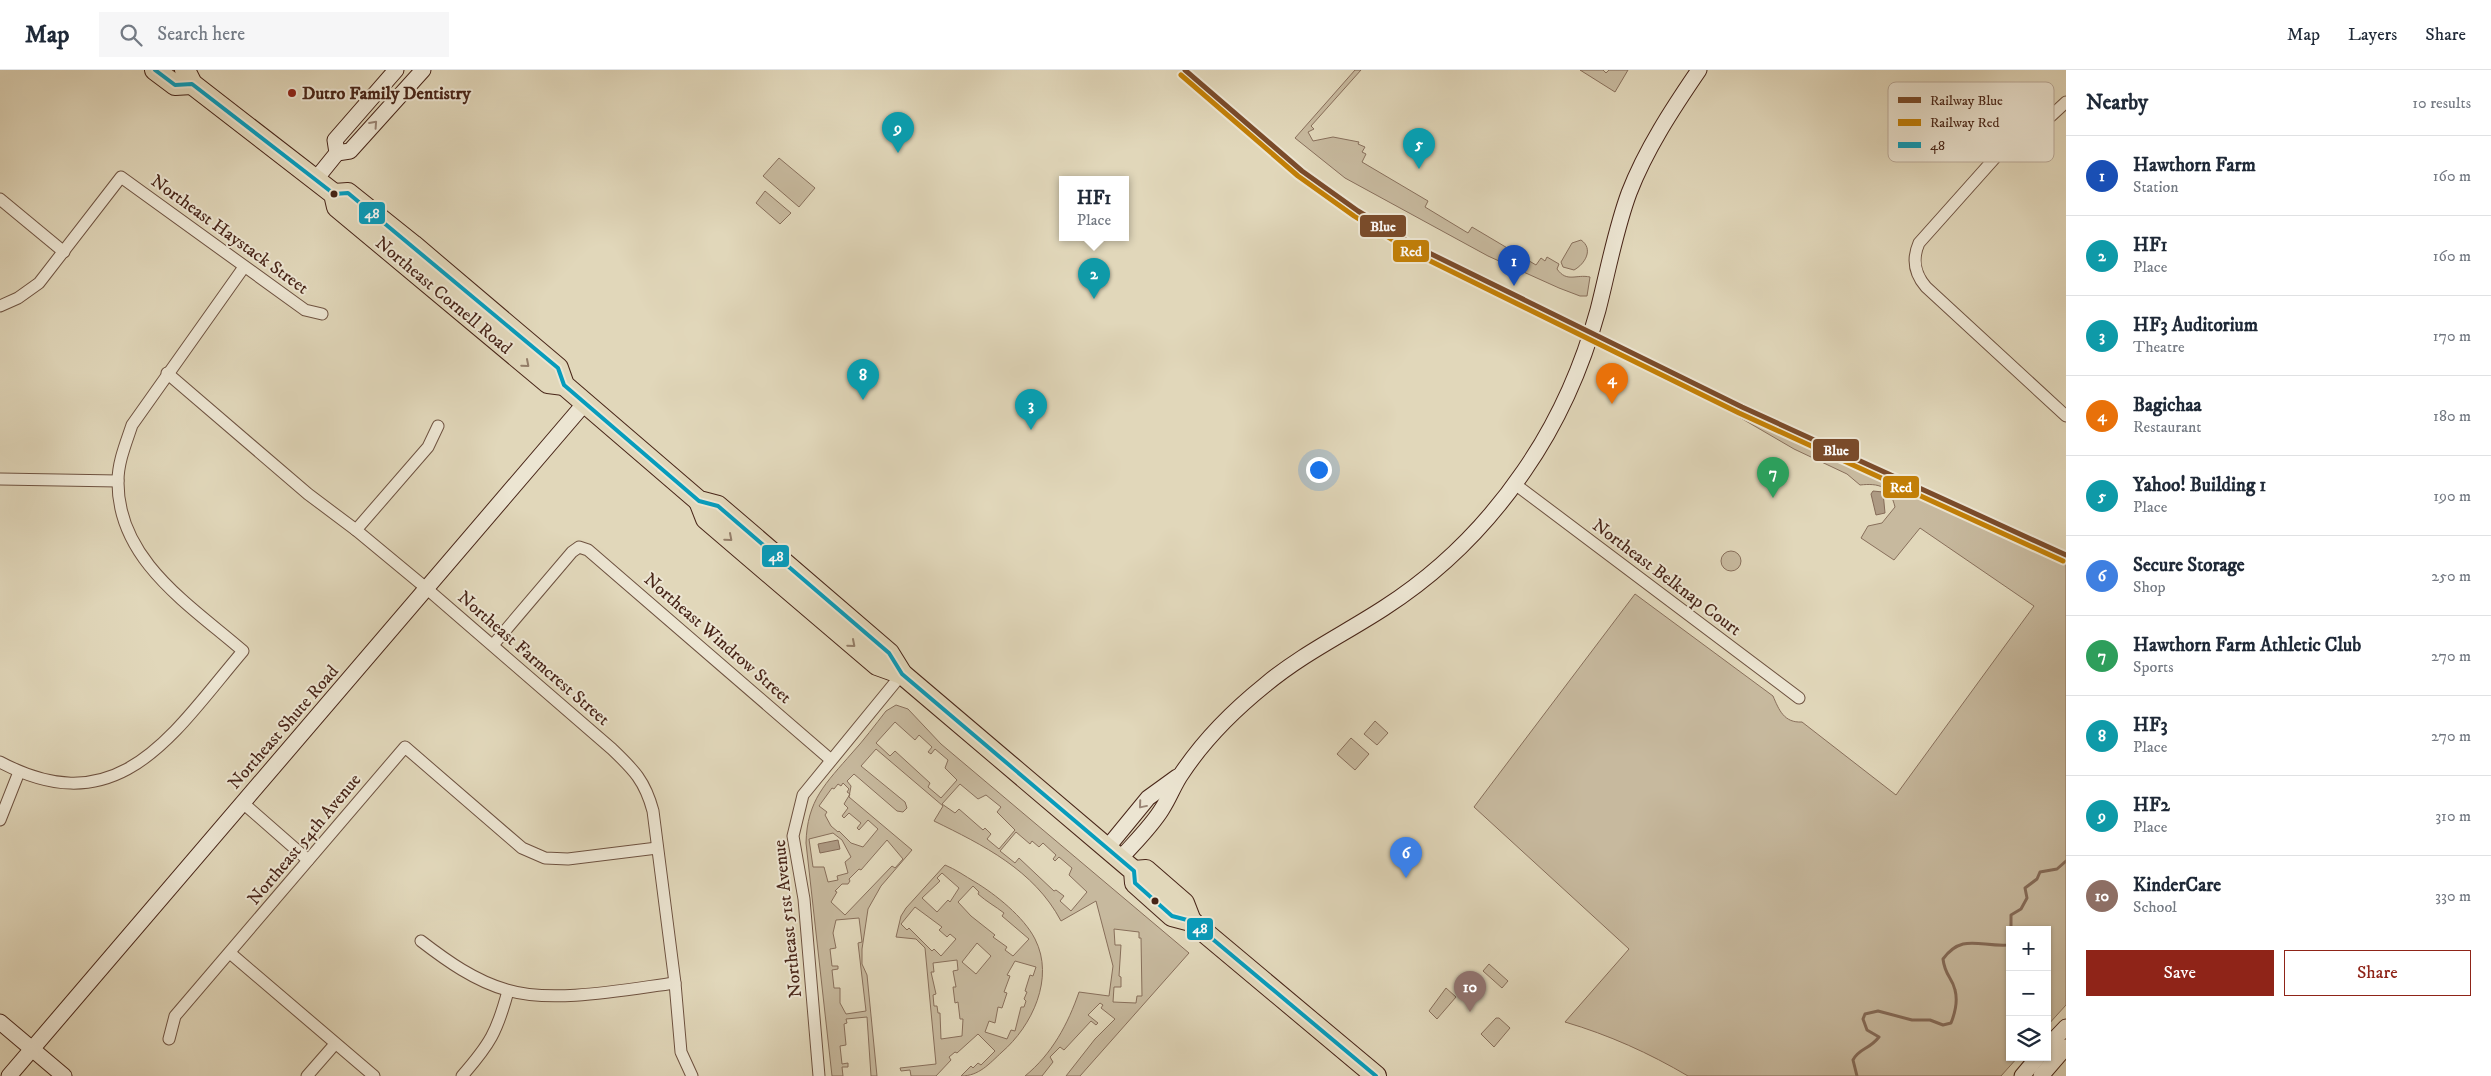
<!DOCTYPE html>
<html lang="en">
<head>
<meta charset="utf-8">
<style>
  body { margin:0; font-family:"IM FELL DW Pica",serif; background:#f6f6f7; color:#1f2937 }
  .controls { position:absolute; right:15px; bottom:15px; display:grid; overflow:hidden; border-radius:0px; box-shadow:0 1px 4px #0004 }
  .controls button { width:45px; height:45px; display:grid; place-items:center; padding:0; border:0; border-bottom:1px solid #e0e1e3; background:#fff; color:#1f2937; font:25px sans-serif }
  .you { position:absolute; left:1318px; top:399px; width:18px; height:18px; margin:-12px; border:4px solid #fff; border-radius:50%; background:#1a73e8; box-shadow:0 0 0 8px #1a73e833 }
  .badge { display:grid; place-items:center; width:32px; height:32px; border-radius:50%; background:#8f2418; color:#fff; font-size:16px; font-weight:700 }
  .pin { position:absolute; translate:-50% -41px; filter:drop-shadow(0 1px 2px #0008) }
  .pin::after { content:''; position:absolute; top:26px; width:18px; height:15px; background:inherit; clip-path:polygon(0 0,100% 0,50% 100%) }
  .popup { position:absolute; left:1059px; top:106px; width:70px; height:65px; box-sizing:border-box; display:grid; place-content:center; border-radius:0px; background:#fff; filter:drop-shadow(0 1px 4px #0005); font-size:16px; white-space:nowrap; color:#747a83 }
  .popup b { font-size:19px; color:#1f2937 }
  .popup::after { content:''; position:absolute; left:50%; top:100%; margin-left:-10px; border:10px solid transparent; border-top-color:#fff }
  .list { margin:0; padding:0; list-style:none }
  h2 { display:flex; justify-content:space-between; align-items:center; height:65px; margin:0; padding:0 20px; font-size:21px }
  h2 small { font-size:16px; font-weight:400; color:#747a83 }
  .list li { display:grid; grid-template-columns:32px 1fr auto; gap:15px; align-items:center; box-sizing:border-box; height:80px; padding:0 20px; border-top:1px solid #e0e1e3 }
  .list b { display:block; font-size:19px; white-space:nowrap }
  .list p { margin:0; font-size:16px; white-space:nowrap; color:#747a83 }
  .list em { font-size:16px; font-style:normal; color:#747a83 }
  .actions { display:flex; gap:10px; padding:15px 20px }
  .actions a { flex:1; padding:11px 0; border:1px solid #8f2418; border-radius:0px; text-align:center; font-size:18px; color:#8f2418 }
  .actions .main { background:#8f2418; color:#fff }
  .icon { flex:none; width:28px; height:28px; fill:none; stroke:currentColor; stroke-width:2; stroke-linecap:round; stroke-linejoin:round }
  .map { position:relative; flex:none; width:2066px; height:1006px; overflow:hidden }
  header { display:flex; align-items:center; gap:30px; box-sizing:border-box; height:70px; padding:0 25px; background:#fff; border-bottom:1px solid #e0e1e3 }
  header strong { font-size:24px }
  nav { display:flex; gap:28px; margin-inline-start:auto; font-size:18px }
  .search { width:350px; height:45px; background:#f6f6f7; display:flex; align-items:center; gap:12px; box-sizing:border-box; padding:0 18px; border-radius:0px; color:#747a83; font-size:19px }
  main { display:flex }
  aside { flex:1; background:#fff }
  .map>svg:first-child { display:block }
  .green { fill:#c7b99e; stroke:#886f5b; fill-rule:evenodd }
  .water { fill:#ad9a83; stroke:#856b58 }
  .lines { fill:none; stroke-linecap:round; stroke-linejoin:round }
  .stream { stroke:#856b58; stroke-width:3 }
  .street-casing { stroke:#6e5240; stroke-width:13 }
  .secondary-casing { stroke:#482518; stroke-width:17 }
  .highway-casing { stroke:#482518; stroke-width:22 }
  .street { stroke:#ece5d2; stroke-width:11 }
  .secondary { stroke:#ece5d2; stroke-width:15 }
  .highway { stroke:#e1d7ba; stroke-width:20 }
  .bus-1-casing { stroke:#ece5d2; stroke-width:8 }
  .bus-1 { stroke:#079cbc; stroke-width:4 }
  .rail-1-casing { stroke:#ece5d2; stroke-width:9 }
  .rail-2-casing { stroke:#ece5d2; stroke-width:9 }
  .rail-1 { stroke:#7a4b2a; stroke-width:5 }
  .rail-2 { stroke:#c27f07; stroke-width:5 }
  .oneway { stroke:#9a8575 }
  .oneway2 { stroke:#947e69 }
  .poi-dot { fill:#8f2418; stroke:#ece5d2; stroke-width:2 }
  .bus-dot { fill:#482518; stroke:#ece5d2; stroke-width:2 }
  .labels { text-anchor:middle; stroke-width:4; stroke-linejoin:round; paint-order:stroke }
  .poi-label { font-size:18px; font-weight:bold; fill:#482518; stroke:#ece5d2; text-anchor:start }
  .street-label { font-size:18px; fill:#482518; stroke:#ece5d2 }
  .key { fill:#ece5d2; stroke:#bbab9a; stroke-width:1 }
  .key-label { font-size:14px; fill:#482518 }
  .line-badge { stroke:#ece5d2; stroke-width:2 }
  .badge-label { font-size:14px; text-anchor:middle; font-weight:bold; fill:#fff }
</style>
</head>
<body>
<header>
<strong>Map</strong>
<div class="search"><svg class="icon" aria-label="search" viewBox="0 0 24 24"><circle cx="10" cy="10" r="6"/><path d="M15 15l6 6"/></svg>Search here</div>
<nav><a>Map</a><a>Layers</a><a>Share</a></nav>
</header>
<main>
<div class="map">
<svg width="2066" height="1006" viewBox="0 0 2066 1006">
  <rect width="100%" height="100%" fill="#e1d7ba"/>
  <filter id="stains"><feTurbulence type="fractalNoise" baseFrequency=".004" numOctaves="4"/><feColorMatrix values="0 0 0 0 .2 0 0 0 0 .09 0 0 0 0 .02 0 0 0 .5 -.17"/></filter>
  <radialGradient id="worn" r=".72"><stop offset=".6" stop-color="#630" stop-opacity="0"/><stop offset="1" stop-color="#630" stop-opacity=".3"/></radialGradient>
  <!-- green -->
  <g class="green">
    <path d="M 1355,0 L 1361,0 L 1311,56 L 1314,59 L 1308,62 L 1313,71 L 1333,67 L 1359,72 L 1358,74 L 1365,77 L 1362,82 L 1366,84 L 1362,92 L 1428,131 L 1425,137 L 1468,163 L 1472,157 L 1536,195 L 1541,188 L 1545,191 L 1547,187 L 1559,194 L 1557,199 C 1567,213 1576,204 1590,207 L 1587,226 L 1580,226 L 1559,218 L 1488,186 L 1345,108 L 1295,68 Z"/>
    <polygon points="1580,0 1603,0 1606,3 1609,0 1628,0 1615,22"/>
    <polygon points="779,88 815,118 799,137 763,106"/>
    <polygon points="765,121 791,143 780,154 756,133"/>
    <path d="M 1581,170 C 1594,179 1585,194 1574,200 L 1563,197 L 1561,192 L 1572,173 Z"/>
    <path d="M 1741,344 L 2066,489 L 2066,935 L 2047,956 L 2047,860 L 2010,860 L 2010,987 L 2018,987 L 2001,1006 L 1688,1006 C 1649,983 1609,965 1565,952 L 1629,879 L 1474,737 L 1635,524 L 1773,626 C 1779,640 1784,653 1802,652 L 1896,725 L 2034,536 L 1920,458 L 1894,490 L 1861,468 L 1868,456 L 1882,453 L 1895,437 C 1890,416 1879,413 1860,415 L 1847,404 L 1794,379 L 1739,347 Z"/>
    <circle cx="1731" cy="491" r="10"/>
    <path d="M 896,635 L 908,639 L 941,674 L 1189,883 L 1080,1006 L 1066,1006 L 1095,969 L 1115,949 L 1101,938 L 1103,935 L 1100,933 L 1088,945 L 1098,953 L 1096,955 L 1091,951 L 1064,980 L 1060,977 L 1050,987 L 1053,992 L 1042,1006 L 1025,1006 C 1052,984 1068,954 1079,922 L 1109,926 L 1113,896 L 1096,831 L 1061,851 C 1034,800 983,775 934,751 L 943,736 L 876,679 L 861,696 L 905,732 L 907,738 L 903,742 L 897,741 L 854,704 L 847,711 L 851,716 L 849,727 L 912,780 L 881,816 L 868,839 L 862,879 L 862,894 L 867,905 L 877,1006 L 871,1006 L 867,947 L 846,949 L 847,953 L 844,954 L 846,975 L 840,976 L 842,994 L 848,993 L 848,997 L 842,997 L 843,1006 L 832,1006 L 806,773 C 807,730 826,713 852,683 C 864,670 875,655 886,641 ZM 895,652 L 915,670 L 919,665 L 932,677 L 928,682 L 931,684 L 935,679 L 948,690 L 945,698 L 957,710 L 941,728 L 928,717 L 930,713 L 895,681 L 890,686 L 876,673 ZM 843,713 L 849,719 L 847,722 L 850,724 L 844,734 L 848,738 L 842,746 L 844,748 L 849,743 L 861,753 L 857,758 L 859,760 L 868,750 L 878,759 L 863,777 L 851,773 L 839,761 L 838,762 L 831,756 L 825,745 L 827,742 L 819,736 L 832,718 L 834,719 L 838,714 L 841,716 ZM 960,714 L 978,729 L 986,725 L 1001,737 L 997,742 L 1015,760 L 999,779 L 987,769 L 991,764 L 985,758 L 983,760 L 959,739 L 955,743 L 942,734 ZM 1016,762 L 1030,774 L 1032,771 L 1039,777 L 1043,773 L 1056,785 L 1053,789 L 1055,791 L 1059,787 L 1072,798 L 1069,805 L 1087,822 L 1071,841 L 1060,831 L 1064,826 L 1056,820 L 1054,821 L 1019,788 L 1015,793 L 1000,781 ZM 833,763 L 842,770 L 851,787 L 845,792 L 848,803 L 837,806 L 838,810 L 828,812 L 824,797 L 813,797 L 809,769 ZM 887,770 L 903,789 L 895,798 L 892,796 L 845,845 L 831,832 L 837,822 L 835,821 L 842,814 L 848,814 L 850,811 L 849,809 L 859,799 L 861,800 ZM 859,848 L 862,872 L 858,873 L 866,941 L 846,944 L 840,933 L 840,918 L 834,918 L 832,900 L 838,899 L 838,896 L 832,896 L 830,879 L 836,878 L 833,863 L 836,850 ZM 1114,859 L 1139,862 L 1139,868 L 1141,868 L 1142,926 L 1137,926 L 1136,933 L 1113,932 L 1114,917 L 1121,917 L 1121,907 L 1119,906 L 1121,875 L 1115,875 Z"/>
    <polygon points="1375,651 1388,663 1377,675 1364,664"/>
    <polygon points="1351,668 1369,684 1355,700 1337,684"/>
    <path d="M 945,795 C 955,799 965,806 975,812 C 995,824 1024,847 1035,869 C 1055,908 1032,956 1002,982 C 989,994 979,1006 961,1006 L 971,996 L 973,998 L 978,993 L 981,995 L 995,981 L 978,964 L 957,983 L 955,982 L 949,987 L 951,990 L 936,1006 L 911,1006 L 910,1000 L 901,1001 L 900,998 L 936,994 L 925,878 L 916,869 L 896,867 L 901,846 L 906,838 ZM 942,803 L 959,818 L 950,832 L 948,830 L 937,842 L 922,828 L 940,811 L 937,808 ZM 973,816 L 979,822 L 978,824 C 987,832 995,836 1004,843 L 1002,846 L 1029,869 L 1013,886 L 1005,880 L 1007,877 L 993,867 L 995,865 L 971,846 L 958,832 ZM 915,837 L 942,857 L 939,860 L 947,867 L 950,864 L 956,869 L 941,886 L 934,879 L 932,881 L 909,858 L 907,860 L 901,854 ZM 977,873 L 991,886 L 976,904 L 962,892 ZM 957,890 L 958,900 L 953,901 L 956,917 L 953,917 L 955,933 L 958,932 L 960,949 L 963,949 L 962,966 L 941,969 L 940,943 L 938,943 L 937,936 L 934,936 L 933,925 L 936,924 L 931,902 L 934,902 L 933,893 ZM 1015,891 L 1036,897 L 1033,906 L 1030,905 L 1025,921 L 1027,922 L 1024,929 L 1026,931 L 1024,937 L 1021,937 L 1015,961 L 1011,960 L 1007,969 L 985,962 L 989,951 L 995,953 L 998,937 L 1002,938 L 1007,923 L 1004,922 L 1010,906 L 1007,905 Z"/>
    <polygon points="1489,894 1508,911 1502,918 1483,901"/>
    <polygon points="1446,918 1456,927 1437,949 1429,941"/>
    <polygon points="1496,948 1499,948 1510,958 1494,977 1481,964"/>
  </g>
  <!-- water -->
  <g class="water">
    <polygon points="1873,421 1883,422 1885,443 1876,445 1871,424"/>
    <polygon points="838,770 840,779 820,783 818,774"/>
  </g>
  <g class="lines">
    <!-- stream -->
    <g class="stream">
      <polyline points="2011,860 2011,845 2021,839 2027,828 2025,818 2037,809 2040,802 2057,799 2066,791"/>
      <path d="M 1857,1006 L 1853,990 C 1859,978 1869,980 1879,967 L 1867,960 L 1863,949 L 1865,944 L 1878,941 L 1912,950 L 1930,950 L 1943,955 L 1951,953 C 1955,943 1958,931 1955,920 C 1952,907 1945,906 1943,889 C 1962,863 1980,877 2008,875 L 2010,871"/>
    </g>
    <defs>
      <g id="street">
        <path d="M 2066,32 L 2051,46 L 2002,80 L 1919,173 C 1912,189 1914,203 1926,217 L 2066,346"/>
        <polyline points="0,129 64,182"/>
        <polyline points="0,236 18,228 39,213 121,107 305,240 322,244"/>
        <path d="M 167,303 L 308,424 L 356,460 L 426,518 L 612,679 C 634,700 645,711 653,741 L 675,913 L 681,982 L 692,1006"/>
        <polyline points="0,409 118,411"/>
        <polyline points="1515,414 1799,628"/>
        <polyline points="356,460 428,377 438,356"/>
        <polyline points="493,575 572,482 579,477 588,480 831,690"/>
        <path d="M 0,692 C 120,756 174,662 243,581 C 190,535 117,490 118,411 C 118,392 126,373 132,355 L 244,197"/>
        <polyline points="243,733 308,790"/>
        <polyline points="0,750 19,702"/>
        <path d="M 421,871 C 447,891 475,911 507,920 C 553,934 628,919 675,913"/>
        <polyline points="230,883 374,1006"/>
        <polyline points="169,969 175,946 405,677 522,778 545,788 568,789 657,778"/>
        <polyline points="307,1006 335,974"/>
        <path d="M 462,1006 C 490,974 497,962 508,921"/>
        <polyline points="819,1006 804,829 793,766 803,725 902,604"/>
      </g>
      <g id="secondary">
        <polyline points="337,83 350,81 423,0"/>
        <polyline points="337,83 335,70 396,0"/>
        <polyline points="316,109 337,83"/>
        <polyline points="1107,778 1148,728 1177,707"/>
        <path d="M 1120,789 C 1134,773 1151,757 1162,739 C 1170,727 1174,714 1182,703 C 1204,670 1234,640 1265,615 C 1302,584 1344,564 1384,538 C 1440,502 1487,455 1524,401 C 1558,352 1582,298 1598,240 C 1608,201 1615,161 1629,123 C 1646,79 1673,38 1699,0"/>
        <polyline points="0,952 64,1006"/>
        <polyline points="2047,977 2066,957"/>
        <polyline points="9,1006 585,333"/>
        <polyline points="2022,1006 2038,987"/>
        <polyline points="2041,1006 2066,977"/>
      </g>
      <g id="highway">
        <polyline points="155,0 175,15 192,14"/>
        <polyline points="185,0 192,14 334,124 337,137 548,313 564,315"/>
        <polyline points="334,124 348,123 413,175 558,298 564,315 699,431 718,436 889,583 902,604 1134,801 1135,813 1172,846 1191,851 1376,1006"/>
        <polyline points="699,431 706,449 877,595 902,604"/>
        <polyline points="1134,801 1146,800 1184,833 1191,851"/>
      </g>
    </defs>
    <!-- street casing -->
    <use href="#street" class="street-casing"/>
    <!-- secondary casing -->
    <use href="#secondary" class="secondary-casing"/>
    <!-- highway casing -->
    <use href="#highway" class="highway-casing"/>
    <!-- street -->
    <use href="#street" class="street"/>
    <!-- secondary -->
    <use href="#secondary" class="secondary"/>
    <!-- highway -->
    <use href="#highway" class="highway"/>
    <defs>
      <polyline id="bus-1" points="155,0 175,15 192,14 334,124 348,123 558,298 564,315 699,431 718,436 889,583 902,604 1134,801 1135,813 1172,846 1191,851 1376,1006"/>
    </defs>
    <!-- bus-1 casing -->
    <use href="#bus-1" class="bus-1-casing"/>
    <!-- bus-1 -->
    <use href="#bus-1" class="bus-1"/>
    <defs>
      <polyline id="rail-1" points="1185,0 1302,101 1358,141 1415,176 1742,337 2066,485"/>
      <polyline id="rail-2" points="1181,5 1298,106 1354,146 1412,182 1739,343 2063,491"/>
    </defs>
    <!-- rail-1 casing -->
    <use href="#rail-1" class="rail-1-casing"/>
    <!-- rail-2 casing -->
    <use href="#rail-2" class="rail-2-casing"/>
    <!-- rail-1 -->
    <use href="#rail-1" class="rail-1"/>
    <!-- rail-2 -->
    <use href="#rail-2" class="rail-2"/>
  </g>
  <!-- one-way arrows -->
  <defs><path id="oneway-chevron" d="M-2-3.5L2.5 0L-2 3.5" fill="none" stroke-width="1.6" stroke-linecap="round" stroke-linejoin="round" transform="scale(1.25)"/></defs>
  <g class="oneway">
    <use href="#oneway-chevron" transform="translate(374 54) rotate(-48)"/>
    <use href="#oneway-chevron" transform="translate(1142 735) rotate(130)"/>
  </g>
  <g class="oneway2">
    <use href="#oneway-chevron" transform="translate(526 294) rotate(41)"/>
    <use href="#oneway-chevron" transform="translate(729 468) rotate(41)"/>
    <use href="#oneway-chevron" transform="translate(852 574) rotate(41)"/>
  </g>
  <!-- markers -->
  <circle class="poi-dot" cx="292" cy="23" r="5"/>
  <g class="bus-dot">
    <circle cx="334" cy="124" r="4.5"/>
    <circle cx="1155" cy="831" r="4.5"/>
  </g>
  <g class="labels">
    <!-- poi labels -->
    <g class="poi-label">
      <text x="302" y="29">Dutro Family Dentistry</text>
    </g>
    <!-- street labels -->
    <g class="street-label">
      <text transform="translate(230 164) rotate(36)" y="6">Northeast Haystack Street</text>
      <text transform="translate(444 225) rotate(40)" y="6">Northeast Cornell Road</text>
      <text transform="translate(1667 507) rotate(37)" y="6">Northeast Belknap Court</text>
      <text transform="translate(718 568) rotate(41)" y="6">Northeast Windrow Street</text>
      <text transform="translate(534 588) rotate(41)" y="6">Northeast Farmcrest Street</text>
      <text transform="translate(283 657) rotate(-49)" y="6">Northeast Shute Road</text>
      <text transform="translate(304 769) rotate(-50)" y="6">Northeast 54th Avenue</text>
      <text transform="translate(787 849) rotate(-96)" y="6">Northeast 51st Avenue</text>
    </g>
  </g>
  <!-- legend -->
  <rect x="1888" y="12" width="166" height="80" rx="8" class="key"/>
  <rect x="1898" y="27" width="23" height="6" fill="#7a4b2a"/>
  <rect x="1898" y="49" width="23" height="7" fill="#c27f07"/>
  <rect x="1898" y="72" width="23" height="6" fill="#079cbc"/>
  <g class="key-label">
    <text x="1930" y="35">Railway Blue</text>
    <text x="1930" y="57">Railway Red</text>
    <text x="1930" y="80">48</text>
  </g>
  <g class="line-badge">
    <rect x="358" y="131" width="28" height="24" rx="5" fill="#079cbc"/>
    <rect x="1359" y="144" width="48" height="24" rx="5" fill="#7a4b2a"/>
    <rect x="1392" y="169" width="38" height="24" rx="5" fill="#c27f07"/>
    <rect x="1812" y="368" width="48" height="24" rx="5" fill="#7a4b2a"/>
    <rect x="1882" y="405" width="38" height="24" rx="5" fill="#c27f07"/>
    <rect x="761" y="474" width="29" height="24" rx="5" fill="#079cbc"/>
    <rect x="1186" y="847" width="28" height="24" rx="5" fill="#079cbc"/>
  </g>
  <g class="badge-label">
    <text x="372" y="148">48</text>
    <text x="1383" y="161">Blue</text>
    <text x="1411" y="186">Red</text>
    <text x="1836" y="385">Blue</text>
    <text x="1901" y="422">Red</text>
    <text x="776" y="491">48</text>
    <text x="1200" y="863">48</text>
  </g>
  <rect width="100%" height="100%" filter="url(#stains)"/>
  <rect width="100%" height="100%" fill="url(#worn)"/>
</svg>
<div class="controls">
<button>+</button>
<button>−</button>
<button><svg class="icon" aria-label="layers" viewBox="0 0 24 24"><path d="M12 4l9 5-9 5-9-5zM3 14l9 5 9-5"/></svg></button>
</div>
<div class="you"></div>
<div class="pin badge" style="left:1514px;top:216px;background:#1a4fb4">1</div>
<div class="pin badge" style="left:1094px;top:229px;background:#0f9aa8">2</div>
<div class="popup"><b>HF1</b>Place</div>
<div class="pin badge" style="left:1031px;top:360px;background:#0f9aa8">3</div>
<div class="pin badge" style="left:1612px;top:334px;background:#e8710a">4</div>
<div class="pin badge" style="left:1419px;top:99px;background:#0f9aa8">5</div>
<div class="pin badge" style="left:1406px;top:808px;background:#3f7fe0">6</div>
<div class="pin badge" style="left:1773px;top:428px;background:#2e9e5b">7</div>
<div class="pin badge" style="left:863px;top:330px;background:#0f9aa8">8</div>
<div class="pin badge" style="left:898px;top:83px;background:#0f9aa8">9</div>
<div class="pin badge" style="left:1470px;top:942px;background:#8d6e63">10</div>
</div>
<aside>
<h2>Nearby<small>10 results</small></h2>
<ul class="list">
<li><span class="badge" style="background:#1a4fb4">1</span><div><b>Hawthorn Farm</b><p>Station</p></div><em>160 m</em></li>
<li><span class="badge" style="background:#0f9aa8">2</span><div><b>HF1</b><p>Place</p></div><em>160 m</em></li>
<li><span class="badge" style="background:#0f9aa8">3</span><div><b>HF3 Auditorium</b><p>Theatre</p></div><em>170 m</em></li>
<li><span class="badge" style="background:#e8710a">4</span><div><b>Bagichaa</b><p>Restaurant</p></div><em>180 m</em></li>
<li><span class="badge" style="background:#0f9aa8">5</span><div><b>Yahoo! Building 1</b><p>Place</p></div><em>190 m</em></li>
<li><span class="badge" style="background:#3f7fe0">6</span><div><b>Secure Storage</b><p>Shop</p></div><em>250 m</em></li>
<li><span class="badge" style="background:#2e9e5b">7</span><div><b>Hawthorn Farm Athletic Club</b><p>Sports</p></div><em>270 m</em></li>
<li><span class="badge" style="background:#0f9aa8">8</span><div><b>HF3</b><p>Place</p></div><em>270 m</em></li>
<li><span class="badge" style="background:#0f9aa8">9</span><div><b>HF2</b><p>Place</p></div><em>310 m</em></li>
<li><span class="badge" style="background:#8d6e63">10</span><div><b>KinderCare</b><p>School</p></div><em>330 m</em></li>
</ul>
<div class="actions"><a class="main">Save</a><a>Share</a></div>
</aside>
</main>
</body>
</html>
